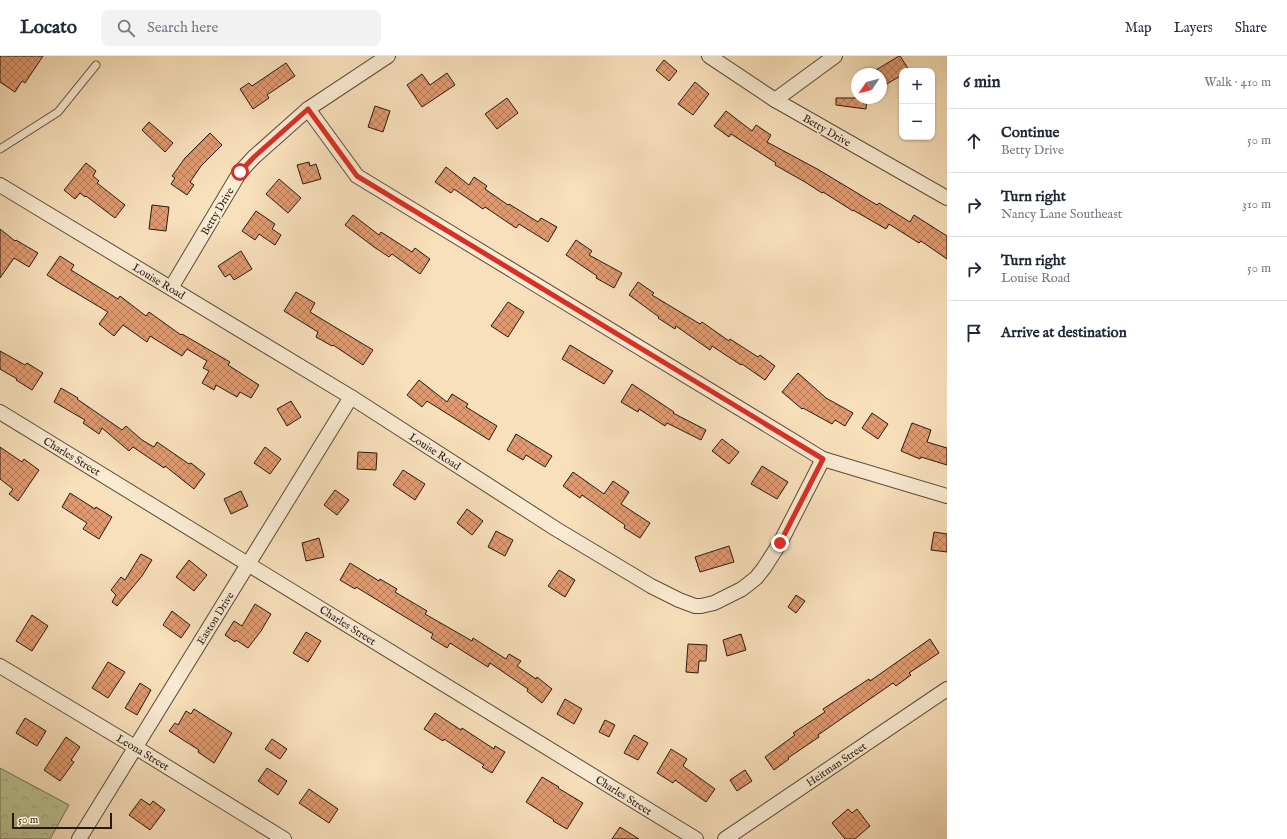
<!DOCTYPE html>
<html lang="en">
<head>
<meta charset="utf-8">
<style>
  body { margin:0; font-family:"IM FELL English",serif; background:#f2f2f3; color:#1f2937 }
  .controls { position:absolute; right:12px; top:12px; display:grid; overflow:hidden; border-radius:8px; box-shadow:0 1px 3px #0004 }
  .controls button { width:36px; height:36px; display:grid; place-items:center; padding:0; border:0; border-bottom:1px solid #e0e1e3; background:#fff; color:#1f2937; font:20px sans-serif }
  .compass { position:absolute; left:851px; top:12px; width:36px; height:36px; border-radius:50%; background:#fff; box-shadow:0 1px 3px #0004; rotate:235deg }
  .scale { position:absolute; left:12px; bottom:10px; width:100px; box-sizing:border-box; padding-left:4px; border:2px solid #281910; border-top:0; font-size:11px; line-height:14px; white-space:nowrap; color:#281910; -webkit-text-stroke:3px #faebd3; paint-order:stroke }
  .stop { position:absolute; width:12px; height:12px; margin:-9px; border:3px solid #d93025; border-radius:50%; background:#fff }
  .stop.end { background:#d93025; border-color:#fff; box-shadow:0 1px 4px #0008 }
  .list { margin:0; padding:0; list-style:none }
  h2 { display:flex; justify-content:space-between; align-items:center; height:52px; margin:0; padding:0 16px; font-size:17px }
  h2 small { font-size:13px; font-weight:400; color:#747a83 }
  .list li { display:grid; grid-template-columns:26px 1fr auto; gap:12px; align-items:center; box-sizing:border-box; height:64px; padding:0 16px; border-top:1px solid #e0e1e3 }
  .list b { display:block; font-size:15px; white-space:nowrap }
  .list p { margin:0; font-size:13px; white-space:nowrap; color:#747a83 }
  .list em { font-size:13px; font-style:normal; color:#747a83 }
  .icon { flex:none; width:22px; height:22px; fill:none; stroke:currentColor; stroke-width:2; stroke-linecap:round; stroke-linejoin:round }
  .map { position:relative; flex:none; width:947px; height:783px; overflow:hidden }
  header { display:flex; align-items:center; gap:24px; box-sizing:border-box; height:56px; padding:0 20px; background:#fff; border-bottom:1px solid #e0e1e3 }
  header strong { font-size:19px }
  nav { display:flex; gap:22px; margin-inline-start:auto; font-size:14px }
  .search { width:280px; height:36px; background:#f2f2f3; display:flex; align-items:center; gap:10px; box-sizing:border-box; padding:0 14px; border-radius:8px; color:#747a83; font-size:15px }
  main { display:flex }
  aside { flex:1; background:#fff }
  .map>svg:first-child { display:block }
  .forest { fill:url(#forest-crowns); stroke:#716e51 }
  .building { fill:url(#building-cross-hatch); stroke:#281910 }
  .lines { fill:none; stroke-linecap:round; stroke-linejoin:round }
  .lane-casing { stroke:#5c4b3b; stroke-width:9 }
  .street-casing { stroke:#5c4b3b; stroke-width:16 }
  .lane { stroke:#faebd3; stroke-width:7 }
  .street { stroke:#faebd3; stroke-width:14 }
  .route { stroke:#d93025; stroke-width:5 }
  .labels { text-anchor:middle; stroke-width:3; stroke-linejoin:round; paint-order:stroke }
  .street-label { font-size:11px; fill:#281910; stroke:#faebd3 }
</style>
</head>
<body>
<header>
<strong>Locato</strong>
<div class="search"><svg class="icon" aria-label="search" viewBox="0 0 24 24"><circle cx="10" cy="10" r="6"/><path d="M15 15l6 6"/></svg>Search here</div>
<nav><a>Map</a><a>Layers</a><a>Share</a></nav>
</header>
<main>
<div class="map">
<svg width="947" height="783" viewBox="0 0 947 783">
  <defs>
    <pattern id="forest-crowns" width="20" height="18" patternUnits="userSpaceOnUse"><rect width="20" height="18" fill="#bac392"/><path d="M2 6a3 3 0 1 1 6 0M12 15a3 3 0 1 1 6 0" fill="none" stroke="#a0a77d"/></pattern>
    <pattern id="building-cross-hatch" width="8" height="8" patternUnits="userSpaceOnUse"><rect width="8" height="8" fill="#e19a6f"/><path d="M0 0l8 8M0 8l8-8" fill="none" stroke="#b67d5a"/></pattern>
  </defs>
  <rect width="100%" height="100%" fill="#f8e0bb"/>
  <filter id="stains"><feTurbulence type="fractalNoise" baseFrequency=".005" numOctaves="4"/><feColorMatrix values="0 0 0 0 .2 0 0 0 0 .09 0 0 0 0 .02 0 0 0 .5 -.17"/></filter>
  <radialGradient id="worn" r=".72"><stop offset=".6" stop-color="#630" stop-opacity="0"/><stop offset="1" stop-color="#630" stop-opacity=".3"/></radialGradient>
  <!-- forest -->
  <polygon class="forest" points="0,712 69,749 50,783 0,783"/>
  <!-- building -->
  <g class="building">
    <polygon points="0,0 43,0 25,27 22,25 15,36 0,26"/>
    <polygon points="899,0 900,0 909,14 902,15 902,19 885,29 881,22 881,18 878,18 876,14"/>
    <polygon points="664,4 677,15 669,25 656,14"/>
    <polygon points="286,7 295,20 267,39 269,42 253,53 240,33 249,27 252,30"/>
    <polygon points="447,17 455,29 422,51 407,29 422,18 430,29"/>
    <polygon points="695,26 709,38 693,59 678,48"/>
    <polygon points="507,42 518,57 497,73 485,58"/>
    <polygon points="836,42 867,42 866,53 836,49"/>
    <polygon points="375,50 390,55 383,76 368,71"/>
    <polygon points="726,55 752,75 756,69 771,79 767,86 819,114 877,149 879,147 910,166 914,159 947,180 947,203 921,185 919,187 889,168 886,173 853,154 853,155 823,136 822,137 805,126 775,109 776,107 731,78 729,81 714,70"/>
    <polygon points="149,66 173,87 165,96 142,74"/>
    <polygon points="210,77 222,89 201,110 190,126 194,129 187,139 171,128 175,122 172,120 185,102"/>
    <polygon points="309,106 310,110 316,108 321,123 303,128 297,109"/>
    <polygon points="86,107 96,115 93,120 99,125 97,127 125,149 115,162 86,140 85,141 80,137 75,143 64,134"/>
    <polygon points="446,111 469,129 474,121 487,130 485,133 508,149 509,148 538,166 541,162 557,171 548,186 519,168 516,172 485,151 483,153 454,133 451,137 435,126"/>
    <polygon points="279,123 301,142 288,157 266,138"/>
    <polygon points="152,149 169,151 166,175 149,173"/>
    <polygon points="256,155 275,168 272,173 281,179 275,189 259,178 255,184 242,175"/>
    <polygon points="353,159 379,179 381,176 412,196 415,192 430,203 420,218 392,198 389,201 374,191 345,169"/>
    <polygon points="0,173 15,185 16,184 38,197 29,211 14,202 0,222"/>
    <polygon points="576,184 592,195 589,199 622,217 614,232 596,222 597,220 566,199"/>
    <polygon points="241,195 252,213 234,224 230,218 225,221 218,210"/>
    <polygon points="60,200 74,209 71,214 118,243 120,240 146,260 149,256 181,279 182,278 230,306 228,309 259,329 251,342 240,336 237,341 216,329 214,334 202,327 209,315 203,312 207,305 187,293 182,300 150,280 147,286 123,269 114,280 99,268 108,256 61,228 47,219"/>
    <polygon points="638,226 654,237 652,239 700,268 702,266 729,285 730,283 758,301 760,299 775,310 765,324 742,308 741,309 712,290 710,294 676,270 675,273 658,262 659,261 629,239"/>
    <polygon points="296,236 315,247 310,256 373,294 363,309 333,289 332,290 316,281 318,276 284,255"/>
    <polygon points="508,246 524,256 508,281 491,270"/>
    <polygon points="570,289 613,315 604,328 562,303"/>
    <polygon points="0,295 25,309 27,307 43,317 32,334 16,324 17,323 0,313"/>
    <polygon points="798,317 826,342 853,357 845,370 835,364 832,368 803,352 802,353 782,336"/>
    <polygon points="419,324 447,346 452,338 468,348 466,351 497,370 489,384 427,345 422,351 407,339"/>
    <polygon points="632,328 674,356 673,357 706,374 701,384 667,367 665,370 639,353 638,356 621,346"/>
    <polygon points="61,332 78,342 77,343 122,374 126,370 142,384 154,391 157,386 189,408 191,407 205,418 194,433 165,410 164,412 133,391 129,395 102,372 99,378 83,367 85,364 54,346"/>
    <polygon points="291,345 301,361 287,370 277,353"/>
    <polygon points="872,357 888,368 878,383 862,372"/>
    <polygon points="912,367 931,374 927,386 947,392 947,409 921,401 920,403 901,395"/>
    <polygon points="516,378 552,400 545,411 526,399 523,404 507,394"/>
    <polygon points="722,383 739,396 729,408 712,395"/>
    <polygon points="0,391 22,406 24,403 39,414 18,445 9,438 13,433 0,423"/>
    <polygon points="265,391 281,403 270,418 254,407"/>
    <polygon points="358,396 377,397 376,414 357,413"/>
    <polygon points="762,410 788,426 777,443 751,428"/>
    <polygon points="403,414 425,428 415,444 393,429"/>
    <polygon points="573,416 604,438 613,425 629,436 621,448 650,467 640,482 624,472 625,469 582,439 580,442 563,430"/>
    <polygon points="335,434 349,444 337,459 324,449"/>
    <polygon points="241,435 248,450 231,458 224,443"/>
    <polygon points="70,437 95,453 96,451 112,461 99,483 83,473 87,467 62,451"/>
    <polygon points="467,453 483,465 472,479 457,467"/>
    <polygon points="496,475 513,484 505,500 488,491"/>
    <polygon points="934,476 947,478 947,496 931,494"/>
    <polygon points="319,482 324,501 306,505 302,487"/>
    <polygon points="729,490 734,506 700,516 695,501"/>
    <polygon points="141,498 152,504 142,520 117,550 112,546 116,539 111,534 121,521 125,524"/>
    <polygon points="189,504 207,519 194,535 176,521"/>
    <polygon points="350,507 379,525 380,523 397,533 395,536 427,555 425,558 472,585 473,582 506,603 509,598 521,605 517,610 536,623 537,621 552,633 542,647 527,635 528,633 490,607 488,611 450,587 447,592 431,582 433,578 356,531 355,533 340,524"/>
    <polygon points="559,514 575,524 565,541 548,530"/>
    <polygon points="796,539 805,545 796,557 788,551"/>
    <polygon points="255,548 271,558 261,575 248,592 236,584 235,586 225,579 234,565 242,570"/>
    <polygon points="172,555 190,569 181,582 163,569"/>
    <polygon points="32,559 48,570 32,595 16,585"/>
    <polygon points="306,576 321,585 308,606 293,597"/>
    <polygon points="741,578 746,594 727,600 723,584"/>
    <polygon points="930,583 939,597 909,617 911,619 896,630 893,627 818,679 819,681 788,702 789,703 774,714 765,701 795,679 793,677 825,656 823,653 869,623 870,625"/>
    <polygon points="688,588 707,589 706,605 699,605 698,617 686,616"/>
    <polygon points="108,606 125,616 108,642 92,632"/>
    <polygon points="140,627 151,634 137,659 125,652"/>
    <polygon points="565,643 582,653 574,668 557,658"/>
    <polygon points="194,653 232,677 214,707 198,696 199,694 169,675 175,667 178,669 186,655 191,658"/>
    <polygon points="435,657 461,674 462,672 494,693 495,690 505,696 492,717 482,711 484,709 444,683 443,685 424,673"/>
    <polygon points="25,662 46,675 37,690 16,677"/>
    <polygon points="605,664 615,669 609,681 599,676"/>
    <polygon points="634,679 648,687 638,704 624,697"/>
    <polygon points="66,681 80,691 71,704 74,706 60,725 44,714"/>
    <polygon points="272,683 287,693 280,703 265,693"/>
    <polygon points="671,693 687,703 683,710 715,733 706,746 675,724 673,727 657,717"/>
    <polygon points="267,712 287,725 278,739 258,725"/>
    <polygon points="745,714 752,725 737,735 730,724"/>
    <polygon points="542,721 559,731 558,732 583,747 567,773 553,765 554,764 526,746"/>
    <polygon points="309,733 338,753 329,767 299,747"/>
    <polygon points="141,743 150,749 153,745 165,754 150,774 129,759"/>
    <polygon points="848,753 852,757 857,753 870,770 855,783 845,783 832,767"/>
    <polygon points="620,771 639,783 612,783"/>
  </g>
  <g class="lines">
    <defs>
      <polyline id="lane" points="0,93 58,56 96,9"/>
      <g id="street">
        <polyline points="709,0 775,44 947,142"/>
        <polyline points="775,44 835,0"/>
        <polyline points="308,53 357,120 823,403 947,440"/>
        <polyline points="0,129 351,341 556,473 651,530 679,544 695,550 701,550 714,547 742,533 756,522 764,512 780,487 823,403"/>
        <polyline points="171,232 240,116 254,101 308,53 388,0"/>
        <polyline points="0,356 696,783"/>
        <polyline points="0,610 135,691 284,783"/>
        <polyline points="79,783 351,341"/>
        <polyline points="725,783 947,633"/>
      </g>
    </defs>
    <!-- lane casing -->
    <use href="#lane" class="lane-casing"/>
    <!-- street casing -->
    <use href="#street" class="street-casing"/>
    <!-- lane -->
    <use href="#lane" class="lane"/>
    <!-- street -->
    <use href="#street" class="street"/>
  </g>
  <g class="lines">
    <!-- route -->
    <polyline class="route" points="240,116 254,101 308,53 357,120 823,403 780,487"/>
  </g>
  <g class="labels">
    <!-- street labels -->
    <g class="street-label">
      <text transform="translate(827 74) rotate(30)" y="4">Betty Drive</text>
      <text transform="translate(217 155) rotate(-59)" y="4">Betty Drive</text>
      <text transform="translate(159 225) rotate(31)" y="4">Louise Road</text>
      <text transform="translate(435 395) rotate(33)" y="4">Louise Road</text>
      <text transform="translate(72 400) rotate(31)" y="4">Charles Street</text>
      <text transform="translate(215 562) rotate(-58)" y="4">Easton Drive</text>
      <text transform="translate(348 569) rotate(32)" y="4">Charles Street</text>
      <text transform="translate(143 696) rotate(31)" y="4">Leona Street</text>
      <text transform="translate(836 708) rotate(-34)" y="4">Heitman Street</text>
      <text transform="translate(624 739) rotate(32)" y="4">Charles Street</text>
    </g>
  </g>
  <rect width="100%" height="100%" filter="url(#stains)"/>
  <rect width="100%" height="100%" fill="url(#worn)"/>
</svg>
<div class="controls">
<button>+</button>
<button>−</button>
</div>
<svg class="compass" viewBox="-18 -18 36 36"><path d="M0-13l5 13h-10z" fill="#e53935"/><path d="M0 13l5-13h-10z" fill="#747a83"/></svg>
<div class="scale">50 m</div>
<div class="stop" style="left:240px;top:116px"></div>
<div class="stop end" style="left:780px;top:487px"></div>
</div>
<aside>
<h2>6 min<small>Walk · 410 m</small></h2>
<ul class="list">
<li><svg class="icon" aria-label="ahead" viewBox="0 0 24 24"><path d="M12 20V5M6 11l6-6 6 6"/></svg><div><b>Continue</b><p>Betty Drive</p></div><em>50 m</em></li>
<li><svg class="icon" aria-label="right" viewBox="0 0 24 24"><path d="M7 20v-9h11M14 6l5 5-5 5"/></svg><div><b>Turn right</b><p>Nancy Lane Southeast</p></div><em>310 m</em></li>
<li><svg class="icon" aria-label="right" viewBox="0 0 24 24"><path d="M7 20v-9h11M14 6l5 5-5 5"/></svg><div><b>Turn right</b><p>Louise Road</p></div><em>50 m</em></li>
<li><svg class="icon" aria-label="arrive" viewBox="0 0 24 24"><path d="M6 21V4h12l-3 4 3 4H6"/></svg><div><b>Arrive at destination</b></div></li>
</ul>
</aside>
</main>
</body>
</html>
